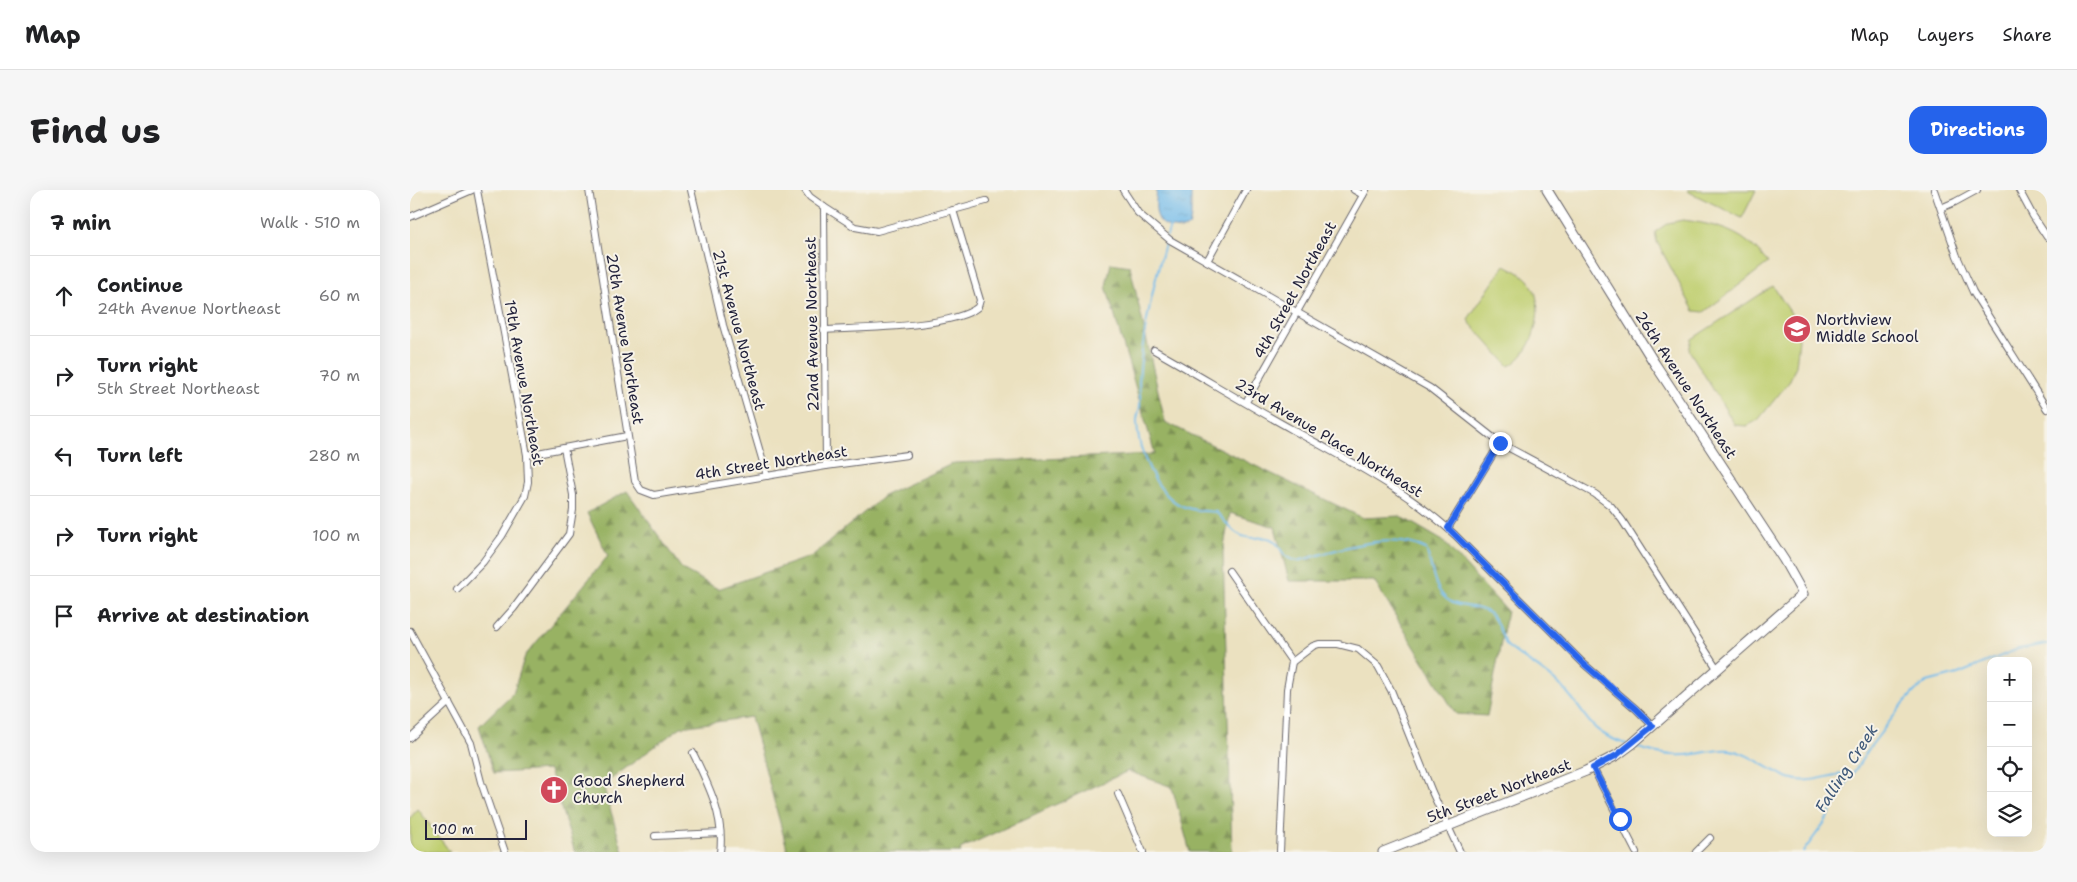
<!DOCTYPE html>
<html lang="en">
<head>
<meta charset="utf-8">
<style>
  body { margin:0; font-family:"Shantell Sans",sans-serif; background:#f6f6f6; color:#202124 }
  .controls { position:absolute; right:15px; bottom:15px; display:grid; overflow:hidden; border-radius:10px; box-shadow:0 5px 20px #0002 }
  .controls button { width:45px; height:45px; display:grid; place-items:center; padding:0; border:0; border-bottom:1px solid #e0e0e0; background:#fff; color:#202124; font:25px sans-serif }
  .scale { position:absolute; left:15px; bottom:12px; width:102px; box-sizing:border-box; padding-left:5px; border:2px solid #22223b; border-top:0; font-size:14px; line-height:18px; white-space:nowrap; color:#22223b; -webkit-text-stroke:4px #f7f3e8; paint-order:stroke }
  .stop { position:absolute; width:15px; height:15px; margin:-11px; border:4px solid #2563eb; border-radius:50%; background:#fff }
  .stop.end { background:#2563eb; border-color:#fff; box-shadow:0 1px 5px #0008 }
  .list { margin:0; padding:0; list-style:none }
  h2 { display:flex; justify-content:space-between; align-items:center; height:65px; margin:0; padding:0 20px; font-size:21px }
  h2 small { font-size:16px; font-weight:400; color:#757577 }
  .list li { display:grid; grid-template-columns:32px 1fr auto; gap:15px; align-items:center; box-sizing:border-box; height:80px; padding:0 20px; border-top:1px solid #e0e0e0 }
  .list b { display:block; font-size:19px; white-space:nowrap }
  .list p { margin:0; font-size:16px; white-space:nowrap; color:#757577 }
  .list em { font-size:16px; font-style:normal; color:#757577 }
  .icon { flex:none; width:28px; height:28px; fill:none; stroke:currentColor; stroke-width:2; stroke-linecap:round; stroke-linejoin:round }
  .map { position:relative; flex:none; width:1637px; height:662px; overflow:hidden; border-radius:15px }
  header { display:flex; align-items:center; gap:30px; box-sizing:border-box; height:70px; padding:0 25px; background:#fff; border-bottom:1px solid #e0e0e0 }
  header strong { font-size:24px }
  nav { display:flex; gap:28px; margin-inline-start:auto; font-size:18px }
  .intro { display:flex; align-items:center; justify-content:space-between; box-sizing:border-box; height:120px; padding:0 30px }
  h1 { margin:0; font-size:35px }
  .button { padding:12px 22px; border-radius:15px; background:#2563eb; color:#fff; font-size:18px; font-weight:700 }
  main { display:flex; gap:30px; padding:0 30px }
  aside { flex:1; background:#fff; border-radius:15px; box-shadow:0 5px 20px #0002 }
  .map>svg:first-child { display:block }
  .forest { fill:url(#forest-firs); stroke:#5d6a4f }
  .green { fill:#c0cf71; stroke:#717856 }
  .water { fill:url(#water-ripples); stroke:#4a6f93 }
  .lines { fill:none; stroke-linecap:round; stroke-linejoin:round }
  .stream { stroke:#73bceb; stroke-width:2 }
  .minor-casing { stroke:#68656a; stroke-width:8 }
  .tertiary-casing { stroke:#68656a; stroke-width:11 }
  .minor { stroke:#fff; stroke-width:6 }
  .tertiary { stroke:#fff; stroke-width:9 }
  .route { stroke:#2563eb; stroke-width:6 }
  .labels { text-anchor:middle; stroke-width:4; stroke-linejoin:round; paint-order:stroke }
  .street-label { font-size:15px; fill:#22223b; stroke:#f7f3e8 }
  .poi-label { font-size:15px; fill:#22223b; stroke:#f7f3e8; text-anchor:start }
  .water-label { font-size:16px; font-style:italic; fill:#3e5879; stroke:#f7f3e8 }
</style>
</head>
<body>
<header>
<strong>Map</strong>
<nav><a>Map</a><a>Layers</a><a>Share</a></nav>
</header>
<div class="intro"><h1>Find us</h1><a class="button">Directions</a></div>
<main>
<aside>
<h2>7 min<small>Walk · 510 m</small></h2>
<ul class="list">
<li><svg class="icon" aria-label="ahead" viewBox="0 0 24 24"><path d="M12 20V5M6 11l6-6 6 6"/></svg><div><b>Continue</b><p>24th Avenue Northeast</p></div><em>60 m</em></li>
<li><svg class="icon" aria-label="right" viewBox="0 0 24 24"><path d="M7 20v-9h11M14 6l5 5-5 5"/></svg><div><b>Turn right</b><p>5th Street Northeast</p></div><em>70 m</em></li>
<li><svg class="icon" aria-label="left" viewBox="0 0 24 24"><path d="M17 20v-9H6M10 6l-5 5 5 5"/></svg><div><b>Turn left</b></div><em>280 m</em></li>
<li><svg class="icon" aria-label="right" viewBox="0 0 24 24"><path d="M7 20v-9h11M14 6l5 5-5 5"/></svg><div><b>Turn right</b></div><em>100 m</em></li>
<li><svg class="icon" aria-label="arrive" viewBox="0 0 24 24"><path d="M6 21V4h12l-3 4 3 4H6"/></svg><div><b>Arrive at destination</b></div></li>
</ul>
</aside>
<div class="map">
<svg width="1637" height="662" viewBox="0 0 1637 662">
  <defs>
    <pattern id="forest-firs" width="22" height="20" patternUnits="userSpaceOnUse" patternTransform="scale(1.25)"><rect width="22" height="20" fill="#98b263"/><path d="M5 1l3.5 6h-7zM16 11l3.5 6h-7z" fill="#7c9053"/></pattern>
    <pattern id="water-ripples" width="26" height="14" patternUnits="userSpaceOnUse" patternTransform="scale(1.25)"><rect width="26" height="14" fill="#73bceb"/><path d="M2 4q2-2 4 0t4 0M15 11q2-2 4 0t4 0" fill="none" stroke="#63a1ca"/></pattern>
  </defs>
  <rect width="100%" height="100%" fill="#f7f3e8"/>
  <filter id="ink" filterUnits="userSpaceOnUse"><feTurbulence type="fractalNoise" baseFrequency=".02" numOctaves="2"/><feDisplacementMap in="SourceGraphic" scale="10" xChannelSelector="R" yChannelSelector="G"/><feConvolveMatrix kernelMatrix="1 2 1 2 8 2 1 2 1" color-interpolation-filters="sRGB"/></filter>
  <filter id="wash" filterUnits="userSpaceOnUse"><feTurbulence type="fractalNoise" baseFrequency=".0096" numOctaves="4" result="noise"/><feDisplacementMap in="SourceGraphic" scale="20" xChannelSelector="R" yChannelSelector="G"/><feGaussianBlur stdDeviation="1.12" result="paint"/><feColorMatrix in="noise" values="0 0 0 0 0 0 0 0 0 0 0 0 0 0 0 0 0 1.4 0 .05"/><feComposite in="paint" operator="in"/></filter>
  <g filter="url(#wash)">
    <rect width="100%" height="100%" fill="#ebe1c0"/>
    <!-- forest -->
    <polygon class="forest" points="701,73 720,76 755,232 953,328 990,326 1033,351 1097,421 1077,526 1046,524 964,391 879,391 865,337 820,323 813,362 822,662 780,662 762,597 718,581 550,659 551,662 378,662 341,527 271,537 193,595 213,662 165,662 139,580 84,583 69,536 103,503 115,466 198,366 177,323 217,301 272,379 308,399 402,366 475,305 544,273 745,264 696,96"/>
    <!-- green -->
    <g class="green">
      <polygon points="1278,0 1346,0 1332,28 1277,1"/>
      <path d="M 1273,30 C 1296,33 1321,38 1339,53 C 1346,58 1352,66 1358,73 L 1294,122 L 1284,121 L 1247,52 L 1245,42 L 1258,33 Z"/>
      <path d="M 1095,75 C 1102,79 1113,84 1118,90 C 1138,112 1125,163 1099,176 L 1059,132 L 1058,129 Z"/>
      <polygon points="1363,96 1386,131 1389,149 1386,176 1379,192 1348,230 1337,236 1325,235 1279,160 1282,149"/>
      <polygon points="8,619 40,662 0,662 0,628"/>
    </g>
    <!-- water -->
    <path class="water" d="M 747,0 L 781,0 L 781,27 L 779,36 C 773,40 770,39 764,38 C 743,35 745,17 747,0 Z"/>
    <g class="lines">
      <!-- stream -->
      <g class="stream">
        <polyline points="757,46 760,36"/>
        <path d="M 756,50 C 743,96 732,144 729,192 C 729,199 731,207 730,215 C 730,221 726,226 727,233 C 728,261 746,304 772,316 C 783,321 794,321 806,322 C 818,333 823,347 842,348 C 849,348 855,346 861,349 C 873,355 868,367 887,371 C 926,361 977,340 1016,359 C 1024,380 1022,408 1049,415 C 1059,417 1071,417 1079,423 C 1087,428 1091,446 1097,456 C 1114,470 1134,480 1151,496 C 1177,521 1174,541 1216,554"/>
        <path d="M 1223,556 C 1239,562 1257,566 1275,565 C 1290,565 1305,558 1320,560 C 1337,562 1361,581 1379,588 C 1401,596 1421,582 1442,584"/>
        <polyline points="1393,662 1415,632 1435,596 1460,557 1493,514 1505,501 1517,492 1548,484 1608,459 1637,454"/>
      </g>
    </g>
  </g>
  <g filter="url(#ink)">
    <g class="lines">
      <defs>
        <g id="minor">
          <polyline points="179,0 225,291 231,300 244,305 416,276 497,265"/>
          <polyline points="281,0 313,135 357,286"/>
          <polyline points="395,0 400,7 414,17 416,276"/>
          <polyline points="713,0 728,23 760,50 1020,198 1090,253 1185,304 1201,316 1212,330 1308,480"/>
          <polyline points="944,0 953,5"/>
          <polyline points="1524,0 1547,66 1563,102 1637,219"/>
          <polyline points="1609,0 1623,26 1637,47"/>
          <polyline points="414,17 445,37 467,41 576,11"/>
          <polyline points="1531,18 1545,12 1567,0"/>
          <polyline points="0,27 62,0"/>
          <polyline points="797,71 836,0"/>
          <path d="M 414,140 C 448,138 543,138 568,117 L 570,110 L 543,20"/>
          <path d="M 744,160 C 790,186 836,214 883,240 C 939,271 998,301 1045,345 L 1174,474 L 1226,519 L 1243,536"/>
          <polyline points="836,212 956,0"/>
          <polyline points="117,265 217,246"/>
          <polyline points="1038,338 1090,253"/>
          <polyline points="819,381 882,472 877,499 870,662"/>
          <polyline points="47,399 73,372 92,346 115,306 118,292 117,265 67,0"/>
          <polyline points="87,437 104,418 159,344 163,320 163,305 154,258"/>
          <polyline points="0,441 61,553 71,592 95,662"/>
          <polyline points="882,472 903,456 909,454 928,454 948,459 968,476 981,500 1022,602 1050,662"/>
          <polyline points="0,548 39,512"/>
          <path d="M 283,563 C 298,594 315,627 310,662"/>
          <polyline points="1183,578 1226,662"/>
          <polyline points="708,604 733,662"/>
          <polyline points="245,646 310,643"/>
          <polyline points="1286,662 1300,648"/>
        </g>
        <polyline id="tertiary" points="973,662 1176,581 1207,565 1222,554 1393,404 1374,370 1245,174 1137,0"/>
      </defs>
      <!-- minor casing -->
      <use href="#minor" class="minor-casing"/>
      <!-- tertiary casing -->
      <use href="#tertiary" class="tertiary-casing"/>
      <!-- minor -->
      <use href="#minor" class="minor"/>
      <!-- tertiary -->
      <use href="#tertiary" class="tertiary"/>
    </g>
  </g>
  <g class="lines" filter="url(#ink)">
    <!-- route -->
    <polyline class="route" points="1090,253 1038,338 1174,474 1226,519 1243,536 1207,565 1183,578 1210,629"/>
  </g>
  <!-- icons -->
  <defs>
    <symbol id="school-disc" viewBox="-11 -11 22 22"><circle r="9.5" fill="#d1495b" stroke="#f7f3e8"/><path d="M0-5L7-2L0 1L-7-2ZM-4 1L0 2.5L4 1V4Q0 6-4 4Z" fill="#fff"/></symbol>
    <symbol id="church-disc" viewBox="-11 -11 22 22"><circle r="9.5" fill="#d1495b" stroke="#f7f3e8"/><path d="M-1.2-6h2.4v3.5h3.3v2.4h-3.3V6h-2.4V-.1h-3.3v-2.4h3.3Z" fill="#fff"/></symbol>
  </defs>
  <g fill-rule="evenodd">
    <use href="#school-disc" x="1371" y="123" width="32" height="32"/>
    <use href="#church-disc" x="128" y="584" width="32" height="32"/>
  </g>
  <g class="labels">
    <!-- street labels -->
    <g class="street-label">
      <text transform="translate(885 100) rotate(-61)" y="5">4th Street Northeast</text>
      <text transform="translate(402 134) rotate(-91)" y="5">22nd Avenue Northeast</text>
      <text transform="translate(329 140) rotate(75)" y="5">21st Avenue Northeast</text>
      <text transform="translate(215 149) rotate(81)" y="5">20th Avenue Northeast</text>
      <text transform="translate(114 193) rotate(80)" y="5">19th Avenue Northeast</text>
      <text transform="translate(1276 195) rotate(57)" y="5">26th Avenue Northeast</text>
      <text transform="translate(919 248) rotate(31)" y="5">23rd Avenue Place Northeast</text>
      <text transform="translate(361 273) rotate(-9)" y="5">4th Street Northeast</text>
      <text transform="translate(1089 601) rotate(-21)" y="5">5th Street Northeast</text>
    </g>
    <!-- poi labels -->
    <g class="poi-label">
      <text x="1406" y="135">Northview<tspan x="1406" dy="17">Middle School</tspan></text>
      <text x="163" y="596">Good Shepherd<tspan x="163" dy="17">Church</tspan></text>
    </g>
    <!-- water labels -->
    <g class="water-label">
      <text transform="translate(1436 578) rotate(-57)" y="6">Falling Creek</text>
    </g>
  </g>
</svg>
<div class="controls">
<button>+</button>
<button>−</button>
<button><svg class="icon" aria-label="locate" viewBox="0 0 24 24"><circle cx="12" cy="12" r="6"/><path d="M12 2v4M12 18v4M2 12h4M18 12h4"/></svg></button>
<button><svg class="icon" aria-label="layers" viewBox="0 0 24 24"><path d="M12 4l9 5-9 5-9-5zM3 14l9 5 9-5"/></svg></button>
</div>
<div class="scale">100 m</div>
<div class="stop" style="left:1210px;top:629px"></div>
<div class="stop end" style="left:1090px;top:253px"></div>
</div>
</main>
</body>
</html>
